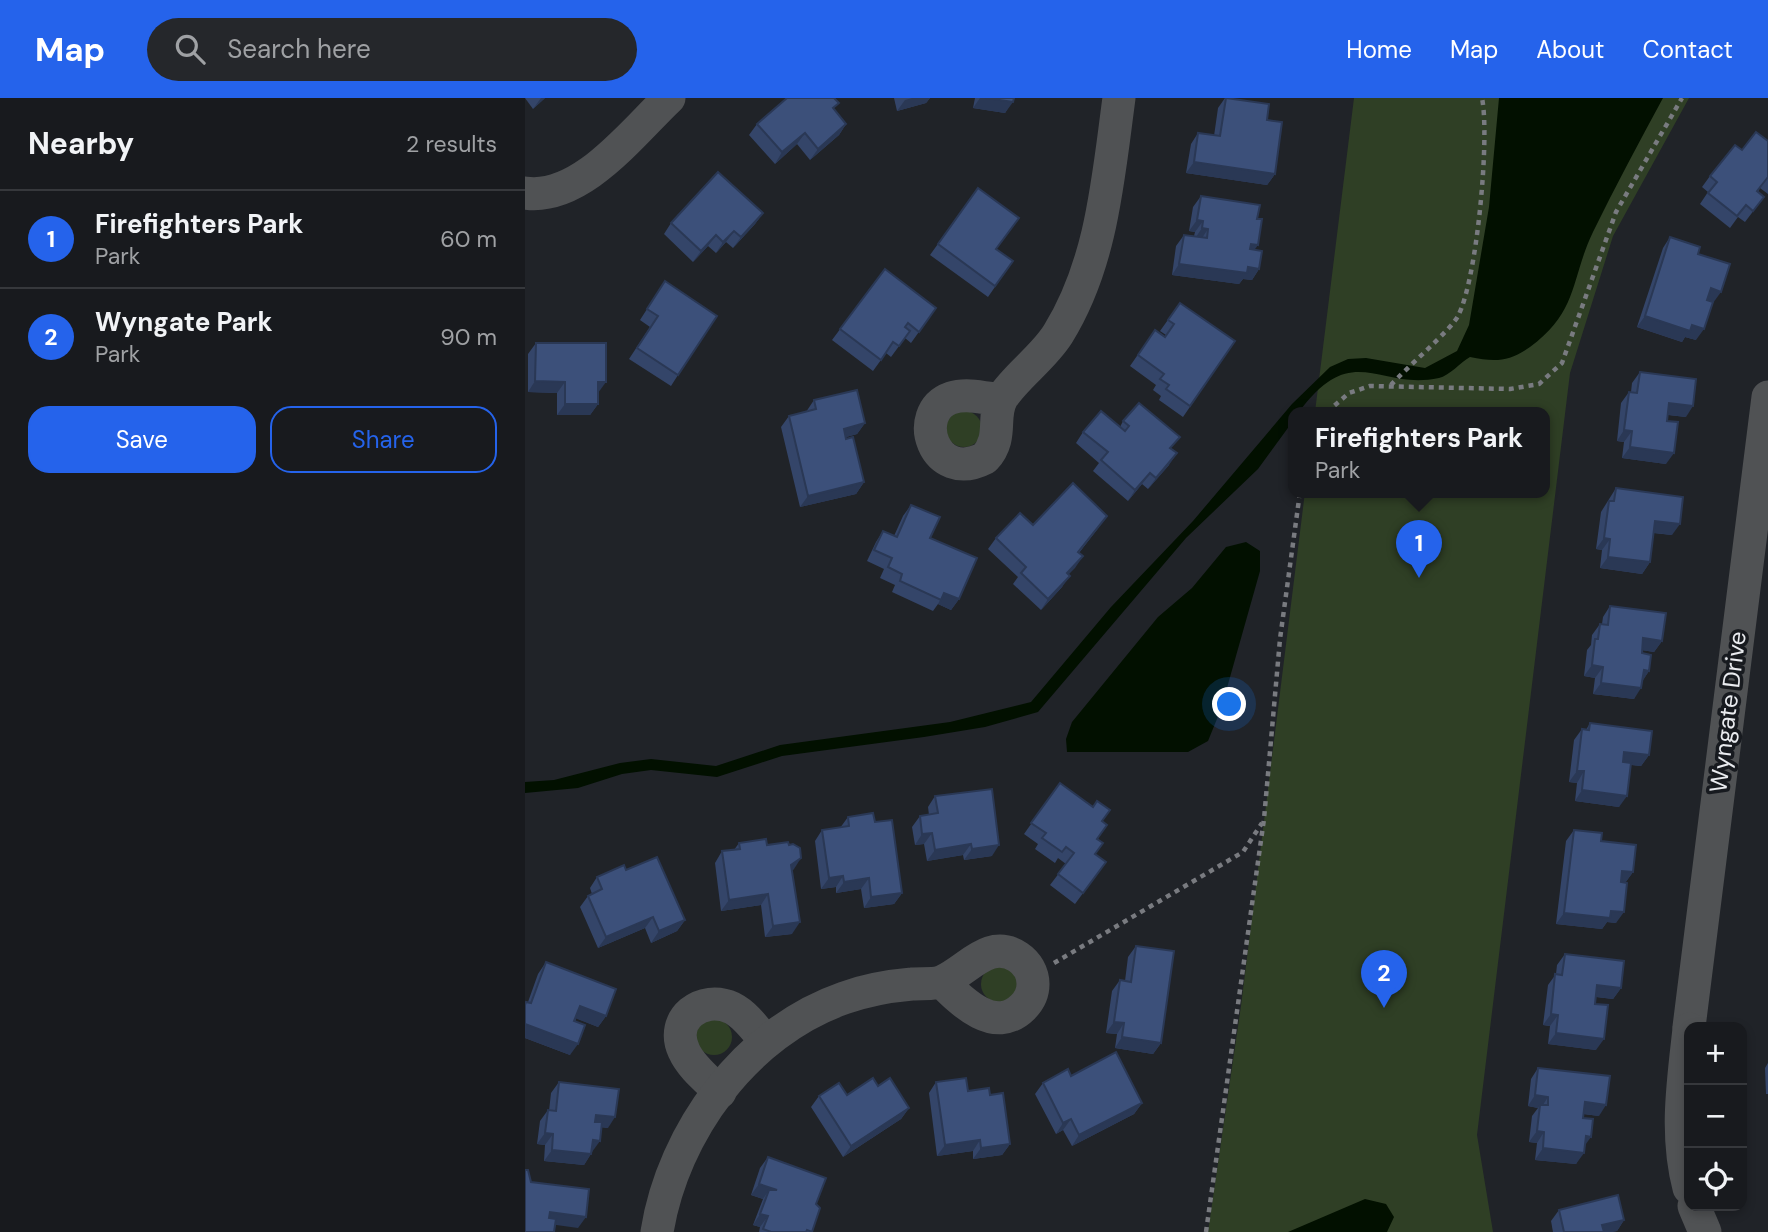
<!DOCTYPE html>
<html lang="en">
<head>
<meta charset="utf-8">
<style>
  body { margin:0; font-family:"DM Sans",sans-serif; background:#25272b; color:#f1f3f6 }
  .controls { position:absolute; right:21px; bottom:21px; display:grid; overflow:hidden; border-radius:14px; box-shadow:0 4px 10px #0003 }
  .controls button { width:63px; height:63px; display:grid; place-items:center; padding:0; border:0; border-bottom:2px solid #36383c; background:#181a1e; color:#f1f3f6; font:35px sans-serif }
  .you { position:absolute; left:705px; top:607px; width:24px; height:24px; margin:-18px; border:5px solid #fff; border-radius:50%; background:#1a73e8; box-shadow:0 0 0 10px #1a73e833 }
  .badge { display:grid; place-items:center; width:46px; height:46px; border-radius:50%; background:#2563eb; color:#fff; font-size:23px; font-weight:700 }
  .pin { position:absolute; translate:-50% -58px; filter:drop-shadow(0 2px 4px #0008) }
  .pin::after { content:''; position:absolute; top:37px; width:24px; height:21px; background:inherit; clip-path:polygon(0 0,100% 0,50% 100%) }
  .popup { position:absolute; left:763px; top:309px; width:262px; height:91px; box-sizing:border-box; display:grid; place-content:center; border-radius:14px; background:#181a1e; filter:drop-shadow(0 2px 5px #0005); font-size:23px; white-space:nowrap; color:#9fa1a4 }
  .popup b { font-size:26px; color:#f1f3f6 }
  .popup::after { content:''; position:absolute; left:50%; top:100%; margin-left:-14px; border:14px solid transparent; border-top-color:#181a1e }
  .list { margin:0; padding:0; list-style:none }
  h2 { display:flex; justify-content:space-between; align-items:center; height:91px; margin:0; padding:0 28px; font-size:30px }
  h2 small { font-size:23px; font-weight:400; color:#9fa1a4 }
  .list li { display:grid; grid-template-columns:46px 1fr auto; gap:21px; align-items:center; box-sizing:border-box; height:98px; padding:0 28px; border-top:2px solid #36383c }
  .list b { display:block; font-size:26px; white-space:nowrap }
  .list p { margin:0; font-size:23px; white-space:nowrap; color:#9fa1a4 }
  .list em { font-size:23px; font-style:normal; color:#9fa1a4 }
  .actions { display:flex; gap:14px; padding:21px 28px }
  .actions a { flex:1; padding:16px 0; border:2px solid #2563eb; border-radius:21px; text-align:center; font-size:24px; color:#2563eb }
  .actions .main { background:#2563eb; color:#fff }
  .icon { flex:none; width:38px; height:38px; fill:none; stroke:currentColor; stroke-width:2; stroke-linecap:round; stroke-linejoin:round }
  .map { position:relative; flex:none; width:1243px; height:1134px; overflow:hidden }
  header { display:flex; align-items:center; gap:42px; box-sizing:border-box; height:98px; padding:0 35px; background:#2563eb; color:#fff }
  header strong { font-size:33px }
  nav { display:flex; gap:38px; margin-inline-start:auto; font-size:24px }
  .search { width:490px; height:63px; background:#25272b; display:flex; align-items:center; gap:18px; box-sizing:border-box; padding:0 24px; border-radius:38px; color:#9fa1a4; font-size:26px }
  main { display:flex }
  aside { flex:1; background:#181a1e }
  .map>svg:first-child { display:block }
  .green { fill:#2f3f25 }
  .water { fill:#021000 }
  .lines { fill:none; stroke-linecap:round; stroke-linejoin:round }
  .path { stroke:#797b80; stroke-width:4.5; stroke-dasharray:5 5; stroke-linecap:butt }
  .minor { stroke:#505254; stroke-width:33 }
  .wall { fill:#344569 }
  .shaded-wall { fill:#2a3855 }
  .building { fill:#3c507a; stroke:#2a3855; stroke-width:2 }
  .labels { text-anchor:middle; stroke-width:7; stroke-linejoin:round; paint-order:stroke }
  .street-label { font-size:24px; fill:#e9ebef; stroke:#171a1f }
</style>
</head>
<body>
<header>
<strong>Map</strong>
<div class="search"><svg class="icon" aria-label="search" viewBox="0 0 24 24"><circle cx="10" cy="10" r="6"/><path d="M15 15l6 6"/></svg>Search here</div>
<nav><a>Home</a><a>Map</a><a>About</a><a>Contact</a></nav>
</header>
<main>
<aside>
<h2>Nearby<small>2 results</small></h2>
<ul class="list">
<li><span class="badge">1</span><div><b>Firefighters Park</b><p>Park</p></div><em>60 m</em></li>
<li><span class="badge">2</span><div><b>Wyngate Park</b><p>Park</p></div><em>90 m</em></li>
</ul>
<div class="actions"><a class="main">Save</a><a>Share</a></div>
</aside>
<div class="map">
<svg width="1243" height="1134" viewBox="0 0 1243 1134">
  <rect width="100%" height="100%" fill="#202328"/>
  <!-- green -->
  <g class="green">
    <polygon points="829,0 1164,0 1088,138 1045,275 952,1037 968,1134 683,1134 716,908 780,394 1020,394 1020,314 790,314"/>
    <circle cx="439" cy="331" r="18"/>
    <circle cx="474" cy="886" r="18"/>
    <circle cx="189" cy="939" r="18"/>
  </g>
  <!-- water -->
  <g class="water">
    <path d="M 974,0 L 1138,0 C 1114,44 1090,89 1068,134 C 1045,182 1054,213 1005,249 C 984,264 970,264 945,259 C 936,264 924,278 914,280 C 853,293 828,241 774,314 L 768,314 L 768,323 L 733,371 L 661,440 L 513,614 L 460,629 L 399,639 L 257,658 L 192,679 L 126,672 L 97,676 L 53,690 L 0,695 L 0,684 L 29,682 L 95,665 L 126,661 L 191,668 L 255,647 L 425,624 L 506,604 L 586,509 L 668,423 L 767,306 L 805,269 L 823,261 L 841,260 L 900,270 L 932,253 L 944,227 L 964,109 Z"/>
    <polygon points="721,444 735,453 735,473 696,611 683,643 663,654 542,654 541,641 547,624 633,519 667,490 701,449"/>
    <polygon points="840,1101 861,1106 869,1119 862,1134 763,1134"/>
  </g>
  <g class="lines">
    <!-- path -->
    <g class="path">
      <path d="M 866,287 C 880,271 926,232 933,218 C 952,182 965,39 957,0"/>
      <polyline points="802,314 824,295 845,288 985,291 1014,286 1037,265 1091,114 1157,0"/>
      <polyline points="529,865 718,754 737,725"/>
      <polyline points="681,1134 739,721 755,541 775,394"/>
    </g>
    <!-- minor -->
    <g class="minor">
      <path d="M 0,95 C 56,103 107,35 144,0"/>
      <path d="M 476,302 C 460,300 442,295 426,300 C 386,314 408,387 460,360 C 479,339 466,319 477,300 C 491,278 518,260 533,236 C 577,165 583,81 594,0"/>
      <polyline points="1164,929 1243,299"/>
      <path d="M 1164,931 C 1158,985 1150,1037 1164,1090"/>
      <path d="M 195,994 C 183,982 166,969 159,953 C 144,921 177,896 207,910 C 221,917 231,932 241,944"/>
      <polyline points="1169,1108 1180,1134"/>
      <path d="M 132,1134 C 148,1034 221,934 319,900 C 341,892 364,888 387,886 C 396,885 410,887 418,883 C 443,872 464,840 493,859 C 502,865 508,875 508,886 C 508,895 504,903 498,909 C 470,937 437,904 417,884"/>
    </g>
  </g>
  <!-- wall -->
  <g class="wall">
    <polygon points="0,0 20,0 8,11"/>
    <polygon points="369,0 405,0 401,5 372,13"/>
    <polygon points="450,0 489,0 480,15 448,10"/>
    <polygon points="700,0 742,22 750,76 742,87 661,75 666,46 673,35 689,38 693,10"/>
    <polygon points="309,12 321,26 314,37 285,62 272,46 250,66 224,37 232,26"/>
    <polygon points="1243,43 1243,96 1235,90 1233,94 1239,99 1220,124 1213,119 1205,130 1175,106 1183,94 1177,89 1185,78 1217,52"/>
    <polygon points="453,90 471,151 488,163 463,199 405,157"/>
    <polygon points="676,98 732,121 729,152 734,171 727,182 718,181 714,186 647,177 651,148 659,137 669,138 670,134 664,133 668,109"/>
    <polygon points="238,115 230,126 208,150 201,144 191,155 183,148 168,164 139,136 146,125"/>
    <polygon points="1145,139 1173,156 1171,242 1160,239 1157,244 1112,229 1138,150"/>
    <polygon points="360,171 411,210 386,245 380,240 366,259 361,255 348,273 307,242"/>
    <polygon points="140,183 153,277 146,288 104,261 125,229 115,222"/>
    <polygon points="655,205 710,243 658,319 634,302 636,298 628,292 631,287 605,268 630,232 640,239 641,237 635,233"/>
    <polygon points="11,245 73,306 65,317 32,317 32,295 3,294 3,256"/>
    <polygon points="1115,274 1161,319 1143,317 1141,366 1097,360 1099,344 1092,343 1096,305 1104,294 1106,294 1107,285"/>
    <polygon points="289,302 340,325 332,336 321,339 339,384 331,396 275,409 256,329 264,318 281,314"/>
    <polygon points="598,323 646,351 644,367 623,391 617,386 603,403 568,373 574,365 551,345 558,334 595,329"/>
    <polygon points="1091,390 1147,437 1128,435 1125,464 1117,476 1075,470 1077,452 1071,451 1076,414"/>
    <polygon points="386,407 405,440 434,501 426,512 413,506 408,513 367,494 370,487 355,480 359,471 342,463 351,444 358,433 369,438 378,418"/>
    <polygon points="508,427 574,429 554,455 558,458 543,477 537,489 516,512 488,486 493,479 463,451 471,440"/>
    <polygon points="1085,508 1137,543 1129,554 1117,552 1117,555 1124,573 1117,583 1109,601 1068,596 1070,580 1059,578 1062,552 1066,547 1067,537 1075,526 1077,526 1078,519"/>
    <polygon points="1065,625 1124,657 1116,668 1106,667 1094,709 1050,703 1052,685 1044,684 1049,642 1057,631 1061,632"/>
    <polygon points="535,685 577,723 570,756 581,764 550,806 525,787 541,766 533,760 530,765 510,751 513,746 499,736"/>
    <polygon points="410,698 467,758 439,762 438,757 402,763 399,746 390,747 387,729 395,718 404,717 403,709"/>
    <polygon points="323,719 350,724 377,795 369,806 339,810 336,791 311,795 311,789 296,791 290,743 297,732 315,730"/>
    <polygon points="1049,732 1076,743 1108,774 1100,785 1091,825 1082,824 1077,831 1031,826 1041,743"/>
    <polygon points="214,745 242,747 269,771 267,772 267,836 240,839 236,807 196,813 190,765 197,753 209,752"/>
    <polygon points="101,772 160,822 152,833 126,845 120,830 73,850 55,809 63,798 67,796 65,790 72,779"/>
    <polygon points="611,848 636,945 628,956 590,950 592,936 581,935 587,893 595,882 600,883 603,859"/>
    <polygon points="1040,856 1096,890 1088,901 1071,899 1071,952 1023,946 1025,928 1018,927 1023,887 1031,876 1032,867"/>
    <polygon points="21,864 81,918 73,929 51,920 45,957 0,940 0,906 1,904 3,904 13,876"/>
    <polygon points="1243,965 1243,996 1241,996 1240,970"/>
    <polygon points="1013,970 1074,1018 1058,1016 1060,1048 1051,1066 1010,1062 1012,1045 1004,1044 1007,1018 1013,1010 1003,1008 1006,981"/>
    <polygon points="546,978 617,1005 609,1016 547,1048 538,1032 531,1036 510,996 518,985"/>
    <polygon points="34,984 83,1030 76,1029 67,1054 59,1067 19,1063 20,1047 12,1046 15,1023 23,1012 24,1013 26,995"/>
    <polygon points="411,984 443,993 465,997 485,1046 477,1057 448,1061 448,1053 412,1058 404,995"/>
    <polygon points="353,988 384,1010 376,1021 318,1059 286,1009 294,998 322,997"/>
    <polygon points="243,1059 291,1106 287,1134 234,1134 235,1129 228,1127 238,1101 226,1097 235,1070"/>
    <polygon points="1034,1112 1099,1122 1092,1133 1086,1134 1028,1134 1026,1123"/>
  </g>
  <!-- shaded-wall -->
  <g class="shaded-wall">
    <polygon points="16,0 20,0 8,11"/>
    <polygon points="387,0 405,0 401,5 372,13 380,2"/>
    <polygon points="455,0 461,0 488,4 480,15 448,10"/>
    <polygon points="321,26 314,37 285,62 293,51"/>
    <polygon points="280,35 272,46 250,66 257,54"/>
    <polygon points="669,64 750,76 742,87 661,75"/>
    <polygon points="238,115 230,126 208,150 216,139"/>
    <polygon points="672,122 678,123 670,134 664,133"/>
    <polygon points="677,130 683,131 675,143 669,142"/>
    <polygon points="209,133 201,144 191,155 198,144"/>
    <polygon points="191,137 183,148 168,164 176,153"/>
    <polygon points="726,146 733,147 725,158"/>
    <polygon points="654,166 723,169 734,171 727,182 718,181 714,186 647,177"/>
    <polygon points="1186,190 1196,194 1188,205 1178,201"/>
    <polygon points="1120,218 1167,227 1179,231 1171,242 1160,239 1157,244 1112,229"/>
    <polygon points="10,283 40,284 32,295 3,294"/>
    <polygon points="73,284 81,284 73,295"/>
    <polygon points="1144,305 1168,308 1161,319 1136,316"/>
    <polygon points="40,306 73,306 65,317 32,317"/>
    <polygon points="340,325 332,336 311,342 319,331"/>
    <polygon points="1099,332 1107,333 1099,344 1092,343"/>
    <polygon points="1105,349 1149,355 1141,366 1097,360"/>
    <polygon points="652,355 644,367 623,391 631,380"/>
    <polygon points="625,375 617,386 603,403 610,392"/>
    <polygon points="339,384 331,396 275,409 283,398"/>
    <polygon points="1130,423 1155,426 1147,437 1122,434"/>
    <polygon points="1079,440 1085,441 1077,452 1071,451"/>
    <polygon points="558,458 550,470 534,486 542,475"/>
    <polygon points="1083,459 1125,464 1117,476 1075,470"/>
    <polygon points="545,478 537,489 516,512 523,501"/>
    <polygon points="419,495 434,501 426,512 413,506"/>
    <polygon points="1118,540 1137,543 1129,554 1110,551"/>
    <polygon points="1067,567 1078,569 1070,580 1059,578"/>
    <polygon points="1119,572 1124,573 1117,584"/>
    <polygon points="1076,585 1116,590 1109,601 1068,596"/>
    <polygon points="1099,654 1124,657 1116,668 1091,665"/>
    <polygon points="1052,673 1059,673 1052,685 1044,684"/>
    <polygon points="1057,692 1102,698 1094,709 1050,703"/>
    <polygon points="407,735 399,746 390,747 397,736"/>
    <polygon points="446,746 438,757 402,763 410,752"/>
    <polygon points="474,747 467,758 439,762 447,751"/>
    <polygon points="276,760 269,771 259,778 266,767"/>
    <polygon points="1097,773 1108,774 1100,785 1089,784"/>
    <polygon points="318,778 311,789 296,791 304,780"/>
    <polygon points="344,780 336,791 311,795 319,784"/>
    <polygon points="377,795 369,806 339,810 346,799"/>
    <polygon points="243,796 236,807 196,813 204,802"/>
    <polygon points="1086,813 1099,814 1091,825 1082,824 1077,831 1031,826 1039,815"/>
    <polygon points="128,819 120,830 73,850 81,839"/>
    <polygon points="160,822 152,833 126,845 134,833"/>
    <polygon points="275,824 267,836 240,839 248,828"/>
    <polygon points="1072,887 1096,890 1088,901 1064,898"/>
    <polygon points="55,908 81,918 73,929 47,919"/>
    <polygon points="1026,916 1033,917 1025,928 1018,927"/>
    <polygon points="589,924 599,925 592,936 581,935"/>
    <polygon points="0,926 53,946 45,957 0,940"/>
    <polygon points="1031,935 1079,941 1071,952 1023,946"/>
    <polygon points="597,939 636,945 628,956 590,950"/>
    <polygon points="1010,997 1023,999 1016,1010 1015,1007 1013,1010 1003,1008"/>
    <polygon points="1060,1004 1081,1007 1074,1018 1052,1015"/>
    <polygon points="617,1005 609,1016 547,1048 554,1037"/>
    <polygon points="384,1010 376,1021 318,1059 326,1048"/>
    <polygon points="71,1017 90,1019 83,1030 63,1028"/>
    <polygon points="546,1021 538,1032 531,1036 538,1025"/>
    <polygon points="1012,1033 1019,1034 1012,1045 1004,1044"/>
    <polygon points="20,1035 28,1036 20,1047 12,1046"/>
    <polygon points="1061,1038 1066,1039 1058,1050"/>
    <polygon points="68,1042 75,1043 67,1054"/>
    <polygon points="455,1042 448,1053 412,1058 420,1047"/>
    <polygon points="485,1046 477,1057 448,1061 456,1050"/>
    <polygon points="1018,1050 1059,1055 1051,1066 1010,1062"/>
    <polygon points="27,1052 66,1056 59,1067 19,1063"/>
    <polygon points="234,1086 252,1092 244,1092 238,1101 226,1097"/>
    <polygon points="25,1114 61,1119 53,1130 17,1125"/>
    <polygon points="235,1116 243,1118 235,1129 228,1127"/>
    <polygon points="1099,1122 1092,1133 1086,1134 1073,1134 1077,1127"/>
  </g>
  <!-- building -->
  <g class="building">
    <polygon points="262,0 309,0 314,5 308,10 321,26 293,51 280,35 257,54 232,26"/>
    <polygon points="461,0 489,0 488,4"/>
    <polygon points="701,0 744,6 742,22 757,24 750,76 669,64 673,35 695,38"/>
    <polygon points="1231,34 1243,43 1243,79 1232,93 1239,99 1228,113 1221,107 1212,118 1183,95 1192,84 1185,78 1210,47 1217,52"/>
    <polygon points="193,74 238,115 216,139 209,133 198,144 191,137 176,153 146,125"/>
    <polygon points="453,90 494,120 471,151 488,163 470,188 413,146"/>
    <polygon points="676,98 735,107 732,121 737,121 733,147 726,146 725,151 737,153 734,171 723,169 722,175 654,166 659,137 682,140 683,131 677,130 678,123 672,122"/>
    <polygon points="1145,139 1175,149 1173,156 1205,166 1196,194 1186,190 1182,202 1188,204 1179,231 1167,227 1165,233 1120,218"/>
    <polygon points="360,171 411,210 394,234 383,225 380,229 385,233 374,248 368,244 356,262 315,231"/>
    <polygon points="140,183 192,218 153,277 112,250 133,218 122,211"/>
    <polygon points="655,205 710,243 665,308 641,291 644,287 635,281 639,276 613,257 630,232 640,239 649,226 643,222"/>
    <polygon points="11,245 81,245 81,284 73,284 73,306 40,306 40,284 10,283"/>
    <polygon points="1115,274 1171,281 1168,308 1144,305 1142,323 1153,324 1149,355 1105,349 1107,333 1099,332 1104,294 1112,295"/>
    <polygon points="332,292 340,325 319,331 321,341 328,339 339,384 283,398 264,318 291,311 289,302"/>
    <polygon points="614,305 655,339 645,350 652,355 631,380 625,375 610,392 576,362 583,354 558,334 576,313 600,333 604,328 598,323"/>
    <polygon points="548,385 582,418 553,454 558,458 542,475 545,478 523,501 496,475 501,469 471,440 495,415 508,427"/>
    <polygon points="1091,390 1158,399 1155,426 1130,423 1125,464 1083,459 1085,441 1079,440 1084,403 1089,403"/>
    <polygon points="386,407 415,419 405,440 452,460 434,501 419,495 416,502 375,483 377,476 363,469 367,460 349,452 358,433 372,439"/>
    <polygon points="1085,508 1141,515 1137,543 1118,540 1117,555 1126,557 1124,573 1119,572 1116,590 1076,585 1078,569 1067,567 1070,541 1073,541 1075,526 1083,527"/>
    <polygon points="1065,625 1127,633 1124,657 1099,654 1098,664 1106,665 1102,698 1057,692 1059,673 1052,673 1057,631 1064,632"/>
    <polygon points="535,685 568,709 572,703 585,712 577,723 582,727 572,741 578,745 570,756 581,764 558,795 533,776 549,755 541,749 537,754 517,740 521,735 506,725"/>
    <polygon points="467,691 474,747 447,751 446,746 410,752 407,735 397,736 395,718 413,715 410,698"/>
    <polygon points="348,715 350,724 367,722 377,795 346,799 344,780 319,784 318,778 304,780 297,732 324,728 323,719"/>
    <polygon points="1049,732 1077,735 1076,743 1111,747 1108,774 1097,773 1096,784 1102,785 1099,814 1086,813 1085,820 1039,815"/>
    <polygon points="241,741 242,747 263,744 264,747 268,746 275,750 276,760 266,767 275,824 248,828 243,796 204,802 197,753 215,751 214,745"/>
    <polygon points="132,759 160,822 134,833 128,819 81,839 63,798 77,791 72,779 99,767 101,772"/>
    <polygon points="611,848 649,853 636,945 597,939 599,925 589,924 595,882 606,884"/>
    <polygon points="1040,856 1099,863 1096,890 1072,887 1070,906 1083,907 1079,941 1031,935 1033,917 1026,916 1030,876 1037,877"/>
    <polygon points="21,864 91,891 81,918 55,908 49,923 60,927 53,946 0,926 0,907 1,904 6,905"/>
    <polygon points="591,954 617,1005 554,1037 546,1021 538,1025 518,985 543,971 546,978"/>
    <polygon points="1013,970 1085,978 1081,1007 1060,1004 1058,1020 1068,1021 1066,1039 1061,1038 1059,1055 1018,1050 1019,1034 1012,1033 1015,1007 1023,1007 1023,999 1010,997"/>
    <polygon points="348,980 353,988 365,980 384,1010 326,1048 294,998 314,985 322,997"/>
    <polygon points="441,980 443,993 464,990 465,997 478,995 485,1046 456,1050 455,1042 420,1047 411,984"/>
    <polygon points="34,984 94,991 90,1019 71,1017 70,1024 77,1024 75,1043 68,1042 66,1056 27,1052 28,1036 20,1035 23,1012 31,1013"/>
    <polygon points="243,1059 301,1080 291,1106 295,1110 287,1134 282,1132 281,1134 246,1134 238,1131 243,1118 235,1116 244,1092 252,1092 234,1086"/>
    <polygon points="0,1072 3,1072 6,1084 64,1091 61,1119 25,1114 24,1120 31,1121 29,1134 0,1134"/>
    <polygon points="1093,1097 1099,1122 1077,1127 1079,1134 1039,1134 1034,1112"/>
  </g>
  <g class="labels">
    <!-- street labels -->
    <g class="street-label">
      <text transform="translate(1203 614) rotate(-83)" y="8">Wyngate Drive</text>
    </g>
  </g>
</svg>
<div class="controls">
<button>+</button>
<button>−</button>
<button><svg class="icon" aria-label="locate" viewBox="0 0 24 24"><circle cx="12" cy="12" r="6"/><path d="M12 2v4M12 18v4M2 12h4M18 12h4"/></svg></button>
</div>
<div class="you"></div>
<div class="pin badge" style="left:894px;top:480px">1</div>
<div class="popup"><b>Firefighters Park</b>Park</div>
<div class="pin badge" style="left:859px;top:910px">2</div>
</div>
</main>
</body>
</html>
